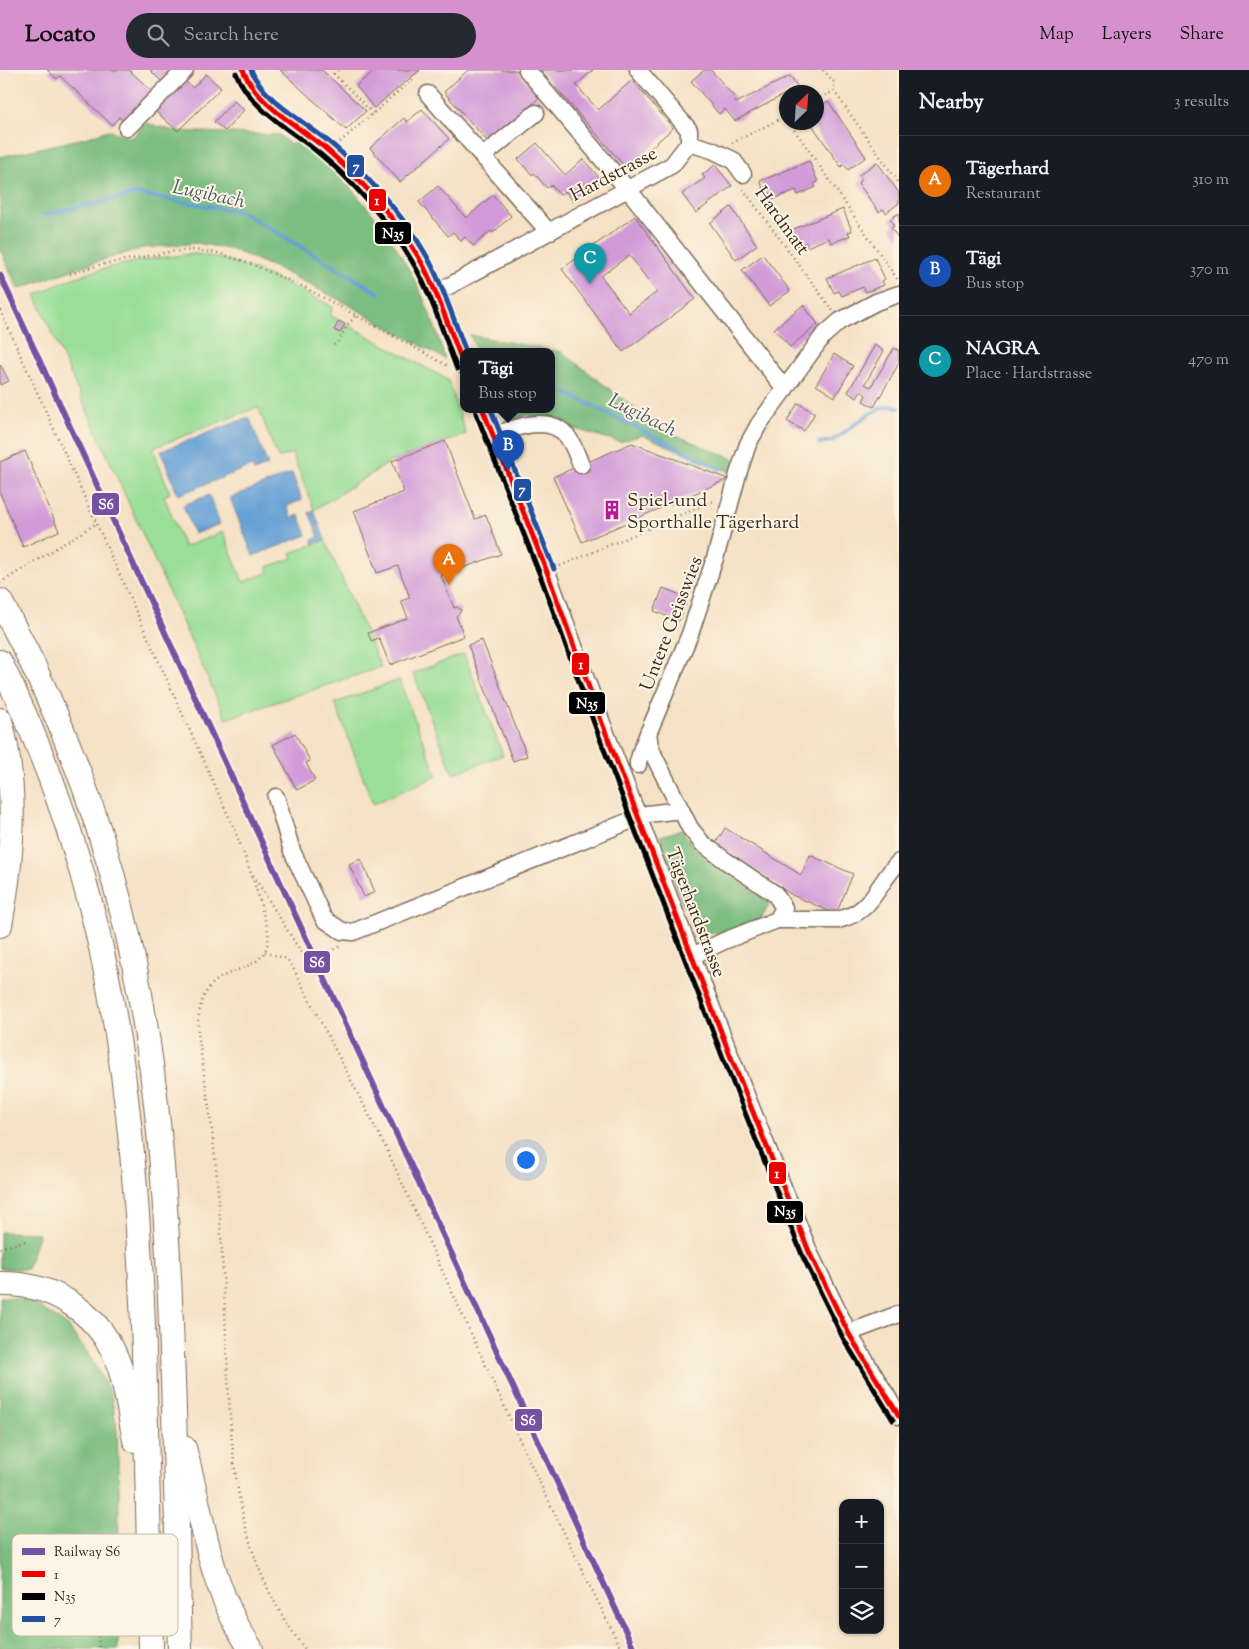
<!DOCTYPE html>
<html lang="en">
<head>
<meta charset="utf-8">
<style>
  body { margin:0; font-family:"Sorts Mill Goudy",serif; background:#242831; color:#f1f3f6 }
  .controls { position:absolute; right:15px; bottom:15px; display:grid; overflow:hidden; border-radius:10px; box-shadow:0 1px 4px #0004 }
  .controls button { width:45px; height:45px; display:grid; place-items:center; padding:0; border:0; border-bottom:1px solid #363941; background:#171b24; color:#f1f3f6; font:25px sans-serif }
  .compass { position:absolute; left:779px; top:15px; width:45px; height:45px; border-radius:50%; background:#171b24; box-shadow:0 1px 4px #0004; rotate:25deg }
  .you { position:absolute; left:525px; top:1089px; width:18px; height:18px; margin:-12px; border:4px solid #fff; border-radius:50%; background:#1a73e8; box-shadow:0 0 0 8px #1a73e833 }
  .badge { display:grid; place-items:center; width:32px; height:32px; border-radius:50%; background:#d690ce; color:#fff; font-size:16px; font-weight:700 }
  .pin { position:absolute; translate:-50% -41px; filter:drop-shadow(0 1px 2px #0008) }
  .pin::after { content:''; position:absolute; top:26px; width:18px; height:15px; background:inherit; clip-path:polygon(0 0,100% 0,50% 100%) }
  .popup { position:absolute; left:460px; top:278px; width:95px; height:65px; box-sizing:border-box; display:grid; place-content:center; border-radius:10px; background:#171b24; filter:drop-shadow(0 1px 4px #0005); font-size:16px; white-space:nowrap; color:#9ea1a6 }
  .popup b { font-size:19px; color:#f1f3f6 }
  .popup::after { content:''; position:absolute; left:50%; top:100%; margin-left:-10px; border:10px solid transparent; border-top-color:#171b24 }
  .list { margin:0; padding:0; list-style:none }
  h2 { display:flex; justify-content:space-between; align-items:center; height:65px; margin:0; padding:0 20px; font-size:21px }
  h2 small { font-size:16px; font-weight:400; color:#9ea1a6 }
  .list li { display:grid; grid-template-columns:32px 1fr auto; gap:15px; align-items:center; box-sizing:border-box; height:90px; padding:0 20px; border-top:1px solid #363941 }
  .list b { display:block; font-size:19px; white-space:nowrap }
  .list p { margin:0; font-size:16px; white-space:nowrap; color:#9ea1a6 }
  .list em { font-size:16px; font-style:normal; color:#9ea1a6 }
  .icon { flex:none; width:28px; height:28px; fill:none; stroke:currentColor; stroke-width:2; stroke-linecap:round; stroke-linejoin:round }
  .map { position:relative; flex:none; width:899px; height:1579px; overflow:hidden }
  header { display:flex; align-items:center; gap:30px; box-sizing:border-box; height:70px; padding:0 25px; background:#d690ce; color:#111 }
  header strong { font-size:24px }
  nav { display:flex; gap:28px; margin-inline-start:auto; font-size:18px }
  .search { width:350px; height:45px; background:#242831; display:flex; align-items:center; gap:12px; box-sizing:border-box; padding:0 18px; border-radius:28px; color:#9ea1a6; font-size:19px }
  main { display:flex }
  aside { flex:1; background:#171b24 }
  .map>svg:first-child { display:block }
  .green { fill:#9ade97; stroke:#6a845a }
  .forest { fill:#7bbd80; stroke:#5b744f }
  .water { fill:#66a0d5; stroke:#50657a }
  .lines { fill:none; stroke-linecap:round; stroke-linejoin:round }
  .stream { stroke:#66a0d5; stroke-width:4 }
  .building { fill:#d29ad8; fill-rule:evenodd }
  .minor-casing { stroke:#7c6a58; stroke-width:19 }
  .highway-casing { stroke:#7c6a58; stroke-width:26 }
  .path { stroke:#7c6a58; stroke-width:2.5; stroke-dasharray:1 4; stroke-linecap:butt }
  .minor { stroke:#fff; stroke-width:16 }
  .highway { stroke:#fff; stroke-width:24 }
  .bus-1-casing { stroke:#fcf5e5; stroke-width:9 }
  .bus-2-casing { stroke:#fcf5e5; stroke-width:9 }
  .bus-3-casing { stroke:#fcf5e5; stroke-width:9 }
  .bus-1 { stroke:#e00; stroke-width:5 }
  .bus-2 { stroke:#000; stroke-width:5 }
  .bus-3 { stroke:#20509f; stroke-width:5 }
  .rail-1-casing { stroke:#fcf5e5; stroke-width:10 }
  .rail-1 { stroke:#7751a1; stroke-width:6 }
  .labels { text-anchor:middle; stroke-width:4; stroke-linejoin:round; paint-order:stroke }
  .street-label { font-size:19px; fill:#3b2a1e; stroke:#fcf5e5 }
  .poi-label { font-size:19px; fill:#3b2a1e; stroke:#fcf5e5; text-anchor:start }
  .water-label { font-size:20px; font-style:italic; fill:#4c5967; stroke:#fcf5e5 }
  .key { fill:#fcf5e5; stroke:#c2b8a9; stroke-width:1 }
  .key-label { font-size:14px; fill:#3b2a1e }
  .line-badge { stroke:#fcf5e5; stroke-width:2 }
  .badge-label { font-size:14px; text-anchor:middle; font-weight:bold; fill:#fff }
</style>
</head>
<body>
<header>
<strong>Locato</strong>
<div class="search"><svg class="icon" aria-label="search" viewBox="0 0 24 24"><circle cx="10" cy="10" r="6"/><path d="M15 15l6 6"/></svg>Search here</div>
<nav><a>Map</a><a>Layers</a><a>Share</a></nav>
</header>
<main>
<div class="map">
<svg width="899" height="1579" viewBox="0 0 899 1579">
  <rect width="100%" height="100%" fill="#fcf5e5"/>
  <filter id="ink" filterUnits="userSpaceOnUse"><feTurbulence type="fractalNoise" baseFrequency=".02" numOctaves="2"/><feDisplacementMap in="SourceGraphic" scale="10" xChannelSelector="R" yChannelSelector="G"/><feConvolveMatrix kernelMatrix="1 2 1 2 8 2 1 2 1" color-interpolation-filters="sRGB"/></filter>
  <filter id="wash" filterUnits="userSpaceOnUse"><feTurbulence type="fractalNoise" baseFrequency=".0096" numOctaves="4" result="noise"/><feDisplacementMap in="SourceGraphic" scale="20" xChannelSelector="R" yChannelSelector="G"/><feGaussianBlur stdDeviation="1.12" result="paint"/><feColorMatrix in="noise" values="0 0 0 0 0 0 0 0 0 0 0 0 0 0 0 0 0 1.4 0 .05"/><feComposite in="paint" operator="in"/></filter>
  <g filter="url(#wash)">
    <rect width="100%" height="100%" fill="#f5e1c5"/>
    <!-- green -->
    <g class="green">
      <path d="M 195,184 C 244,190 290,215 333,237 L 330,245 L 448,310 L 466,364 L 392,391 L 314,440 L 292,383 L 278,388 L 258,337 L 153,378 L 170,423 L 164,426 L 184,477 L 223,462 L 243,512 L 269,502 L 267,497 L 293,488 L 291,483 L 325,470 L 381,597 L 226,649 L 35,225 C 52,218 68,209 85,204 C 121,193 158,187 195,184 Z"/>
      <polygon points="464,584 503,685 453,704 413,603"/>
      <polygon points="399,610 437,706 373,734 335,633"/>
    </g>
    <!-- forest -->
    <g class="forest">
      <path d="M 145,53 L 175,61 L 279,65 L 291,75 L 295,70 C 309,82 323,92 336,104 C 390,155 425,218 445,289 L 338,229 L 276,198 L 233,180 L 197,173 L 143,178 L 86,195 L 18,219 L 0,179 L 0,87 L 89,67 L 108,60 L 132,68 Z"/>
      <polygon points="470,265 562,282 661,359 736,390 735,404 642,365 620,372 527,345 508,353 502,340 552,340 552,282 477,282"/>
      <polygon points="682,760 693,777 712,793 770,833 761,849 727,867 705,861 683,835 660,766"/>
      <polygon points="0,1162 39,1163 27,1199 0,1199"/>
      <polygon points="0,1227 27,1229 67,1255 89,1285 111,1324 117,1360 119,1420 118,1579 0,1579"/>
    </g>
    <!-- water -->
    <g class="water">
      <polygon points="249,347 268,395 254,401 252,396 178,425 161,381"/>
      <polygon points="292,403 302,430 287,436 291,448 299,445 307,465 253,486 230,428"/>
      <polygon points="209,425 220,454 194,464 183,435"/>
      <polygon points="314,440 325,470 314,474 312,470 319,467 309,442"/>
    </g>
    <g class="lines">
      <!-- stream -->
      <g class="stream">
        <polyline points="44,145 137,124 242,142 379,223"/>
        <polyline points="552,316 720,399"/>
        <path d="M 819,373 C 823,372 827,372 831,371 C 848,363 879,328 899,338"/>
      </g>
    </g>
    <g id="blocks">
      <!-- building -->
      <g class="building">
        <polygon points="47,0 129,0 154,23 126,53 119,47 112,55 60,6 57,9"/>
        <polygon points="150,0 180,0 165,15"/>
        <polygon points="280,0 322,0 366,41 346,60"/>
        <polygon points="375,0 420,0 374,38 356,16"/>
        <polygon points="468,0 516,0 540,27 489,73 444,22"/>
        <polygon points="540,0 593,0 576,15 598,40 632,10 673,58 627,99"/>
        <polygon points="704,0 711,0 736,29 734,30 736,33 790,6 798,17 735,51 725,39 719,44 691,11"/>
        <polygon points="206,4 221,18 178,61 155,41 185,11 193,18"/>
        <polygon points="234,31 244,40 225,61 214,52"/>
        <polygon points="828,31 866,87 848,100 844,94 841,97 810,52 816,52 816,39"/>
        <polygon points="422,39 449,69 400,112 370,78 404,48 407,52"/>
        <polygon points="537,73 565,105 583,89 602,111 592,120 589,117 573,131 565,121 560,125 551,115 547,118 534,103 532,105 518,89"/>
        <polygon points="809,91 818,112 814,114 816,117 798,125 796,120 773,129 771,123 766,125 760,111"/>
        <polygon points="877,92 899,123 899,133 886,143 883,139 879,142 858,113 862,109 859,105"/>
        <polygon points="715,95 732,116 696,143 682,124 705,108 702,105"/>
        <polygon points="438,116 466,148 493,125 511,146 493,163 491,161 473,176 465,167 461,171 453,162 448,166 419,132"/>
        <polygon points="731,137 757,175 736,190 710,153"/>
        <polygon points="843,139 852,161 848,162 850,166 831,173 829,168 807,177 806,173 797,176 791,160"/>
        <polygon points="899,143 899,169 891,158 894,156 890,149"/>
        <path d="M 635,146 L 695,229 L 623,282 L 562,199 ZM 629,185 L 657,222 L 629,243 L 601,206 Z"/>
        <polygon points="763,185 790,221 769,236 742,200"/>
        <polygon points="875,188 885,209 882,211 884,215 866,222 863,217 842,226 839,221 834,223 827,208"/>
        <polygon points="803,235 818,254 790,277 774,259"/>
        <polygon points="339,251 345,254 340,263 334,260"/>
        <polygon points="875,275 884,281 865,314 871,317 894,278 899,281 899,293 874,337 863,331 866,325 861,321 857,328 848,322"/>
        <polygon points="834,284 853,296 835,327 816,315"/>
        <polygon points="0,294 9,311 0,315"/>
        <polygon points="798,333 815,343 804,361 787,351"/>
        <polygon points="445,371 475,449 486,445 501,484 441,506 454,538 457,537 461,540 460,543 456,546 464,566 390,595 379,568 371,571 368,563 408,548 401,531 410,528 398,496 377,503 354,441 404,422 392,391"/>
        <polygon points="632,373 728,409 582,472 553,407"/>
        <polygon points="25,381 59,461 23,477 0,423 0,392"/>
        <polygon points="663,518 688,528 679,551 654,541"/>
        <polygon points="482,570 527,686 513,691 468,575"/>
        <polygon points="295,663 310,691 306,693 315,710 297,720 273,675"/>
        <polygon points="725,758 801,805 810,785 853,804 836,844 792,825 716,773"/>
        <polygon points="361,789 375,822 364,827 349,794"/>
      </g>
    </g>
  </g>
  <g filter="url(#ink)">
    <use href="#blocks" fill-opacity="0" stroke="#7c6a58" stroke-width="1"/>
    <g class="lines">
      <defs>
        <g id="minor">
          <path d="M 243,0 C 246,25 313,66 333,85 C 369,119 401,154 424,197 C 440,229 450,263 464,296"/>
          <polyline points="527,0 635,128 785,319"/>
          <polyline points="428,24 548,161"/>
          <polyline points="127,58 185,0"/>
          <polyline points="689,73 712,80 733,90 743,104"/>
          <polyline points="483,86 536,43"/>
          <polyline points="436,223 672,95 689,73 689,60 638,0"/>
          <polyline points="483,340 547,502 602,653 730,985 810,1184 849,1264 899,1346"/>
          <path d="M 494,366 C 515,357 550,344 567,366 C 574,375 577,386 581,395"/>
          <polyline points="648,663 650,676 655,688 690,758 702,773 726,791 775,824 784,838 777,850 724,871 692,886"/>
          <polyline points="638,695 638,692 642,678 690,564 716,485 738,404 748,374 759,354 823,266 840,251 876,232 899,224"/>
          <polyline points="276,727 292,781 324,849 342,861 353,862 647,744 681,740"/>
          <path d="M 777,850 L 838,850 C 875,841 875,815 899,792"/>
          <polyline points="849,1264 859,1259 899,1244"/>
        </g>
        <g id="highway">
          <path d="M 0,531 C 53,627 94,730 121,837 C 158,982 167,1132 172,1282 C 176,1381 177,1480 180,1579"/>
          <path d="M 0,592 C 45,683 79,779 101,878 C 130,1010 139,1145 144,1280 C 147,1380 149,1479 151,1579"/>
          <path d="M 0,650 C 18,717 13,787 0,855"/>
          <path d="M 0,1214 C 55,1212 103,1246 120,1298 C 127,1322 130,1346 135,1370"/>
          <path d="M 184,1378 C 204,1449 208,1516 251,1579"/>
        </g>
      </defs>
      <!-- minor casing -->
      <use href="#minor" class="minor-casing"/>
      <!-- highway casing -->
      <use href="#highway" class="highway-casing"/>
      <!-- path -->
      <g class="path">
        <polyline points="338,0 334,4 373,43"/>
        <polyline points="823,0 834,12 834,21 899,113"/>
        <polyline points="816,30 834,21"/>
        <polyline points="788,52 801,69 898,210"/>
        <polyline points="340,72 415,7"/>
        <polyline points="732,73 786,46"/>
        <polyline points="743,119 833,241"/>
        <polyline points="70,204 99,195 169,182 192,180 219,183 251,194 306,218 448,296"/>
        <path d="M 0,240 L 233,756 C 244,783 254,810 262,839 C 264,849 270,861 268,872 C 260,915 196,882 198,963 C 205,1011 213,1060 217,1109 C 222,1167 224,1227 227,1286 C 232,1395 235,1488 305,1579"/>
        <polyline points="334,275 338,272 348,254 356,246"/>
        <polyline points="560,496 716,430"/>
        <polyline points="0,513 97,453"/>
        <polyline points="253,805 306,890 342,876"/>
        <polyline points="265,882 287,889 293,898 387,1080 533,1399 621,1579"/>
        <polyline points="0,1178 26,1171"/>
        <polyline points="74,1475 97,1537 99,1579"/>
      </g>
      <!-- minor -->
      <use href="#minor" class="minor"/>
      <!-- highway -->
      <use href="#highway" class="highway"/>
      <defs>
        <g id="bus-1">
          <path d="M 243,0 C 257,35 297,55 325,78 C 341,92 356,107 371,123 C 391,146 410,170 424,197 C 440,229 451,263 464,296"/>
          <polyline points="483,340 547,502 602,653 730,985 810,1184 849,1264 899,1346"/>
        </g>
        <g id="bus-2">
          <path d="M 236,3 C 250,39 291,60 320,84 C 336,97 352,113 366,129 C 385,151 403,174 417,200 C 434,231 444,266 457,299"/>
          <polyline points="476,343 540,505 595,656 723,988 803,1187 843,1268 893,1350"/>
        </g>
        <g id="bus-3">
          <path d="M 251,0 C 262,29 305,52 329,72 C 342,82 353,94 365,106 C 390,132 414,161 431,194 C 445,222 455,253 466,282"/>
          <polyline points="491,340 554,499"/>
        </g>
      </defs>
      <!-- bus-1 casing -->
      <use href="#bus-1" class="bus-1-casing"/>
      <!-- bus-2 casing -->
      <use href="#bus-2" class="bus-2-casing"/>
      <!-- bus-3 casing -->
      <use href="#bus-3" class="bus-3-casing"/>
      <!-- bus-1 -->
      <use href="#bus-1" class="bus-1"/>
      <!-- bus-2 -->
      <use href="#bus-2" class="bus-2"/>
      <!-- bus-3 -->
      <use href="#bus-3" class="bus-3"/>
      <defs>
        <polyline id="rail-1" points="0,205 634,1579"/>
      </defs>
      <!-- rail-1 casing -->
      <use href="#rail-1" class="rail-1-casing"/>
      <!-- rail-1 -->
      <use href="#rail-1" class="rail-1"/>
    </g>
  </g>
  <!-- icons -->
  <defs>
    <symbol id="building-bare" viewBox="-9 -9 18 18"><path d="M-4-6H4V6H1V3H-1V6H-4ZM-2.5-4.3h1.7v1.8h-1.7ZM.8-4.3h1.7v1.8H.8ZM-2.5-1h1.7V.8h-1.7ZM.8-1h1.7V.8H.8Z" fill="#b5179e" stroke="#fcf5e5" stroke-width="2.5" paint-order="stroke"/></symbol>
  </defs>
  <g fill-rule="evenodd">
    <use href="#building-bare" x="598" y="426" width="28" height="28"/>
  </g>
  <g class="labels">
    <!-- street labels -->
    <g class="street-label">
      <text transform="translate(613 103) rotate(-28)" y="7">Hardstrasse</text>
      <text transform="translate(783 150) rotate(54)" y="7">Hardmatt</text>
      <text transform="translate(670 553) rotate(-69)" y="7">Untere Geisswies</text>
      <text transform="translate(697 842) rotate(69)" y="7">Tägerhardstrasse</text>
    </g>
    <!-- poi labels -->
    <g class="poi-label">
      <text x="627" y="436">Spiel-und<tspan x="627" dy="22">Sporthalle Tägerhard</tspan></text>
    </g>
    <!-- water labels -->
    <g class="water-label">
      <text transform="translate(209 123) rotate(12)" y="7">Lugibach</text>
      <text transform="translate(643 344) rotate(26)" y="7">Lugibach</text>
    </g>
  </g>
  <!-- legend -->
  <rect x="12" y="1464" width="166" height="102" rx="8" class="key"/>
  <rect x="22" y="1478" width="23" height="7" fill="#7751a1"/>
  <rect x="22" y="1501" width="23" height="6" fill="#e00"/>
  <rect x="22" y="1523" width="23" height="7" fill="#000"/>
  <rect x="22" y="1546" width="23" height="6" fill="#20509f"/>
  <g class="key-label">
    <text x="54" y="1486">Railway S6</text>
    <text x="54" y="1509">1</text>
    <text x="54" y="1531">N35</text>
    <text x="54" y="1554">7</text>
  </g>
  <g class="line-badge">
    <rect x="346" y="84" width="19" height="24" rx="5" fill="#20509f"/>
    <rect x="368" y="118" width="19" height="24" rx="5" fill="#e00"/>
    <rect x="374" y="151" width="38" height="24" rx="5" fill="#000"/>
    <rect x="513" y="408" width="19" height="24" rx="5" fill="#20509f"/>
    <rect x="91" y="422" width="29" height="24" rx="5" fill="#7751a1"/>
    <rect x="571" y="582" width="19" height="24" rx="5" fill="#e00"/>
    <rect x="568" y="621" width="38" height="24" rx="5" fill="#000"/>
    <rect x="303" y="880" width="28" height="24" rx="5" fill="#7751a1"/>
    <rect x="768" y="1091" width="19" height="24" rx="5" fill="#e00"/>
    <rect x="766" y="1130" width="38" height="24" rx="5" fill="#000"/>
    <rect x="514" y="1338" width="29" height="24" rx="5" fill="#7751a1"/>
  </g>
  <g class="badge-label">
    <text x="356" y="101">7</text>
    <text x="377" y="135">1</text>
    <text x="393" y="168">N35</text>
    <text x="522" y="424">7</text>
    <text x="106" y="439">S6</text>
    <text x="581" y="599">1</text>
    <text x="587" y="638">N35</text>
    <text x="317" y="897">S6</text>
    <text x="777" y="1108">1</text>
    <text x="785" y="1146">N35</text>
    <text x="528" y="1355">S6</text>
  </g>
</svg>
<div class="controls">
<button>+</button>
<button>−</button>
<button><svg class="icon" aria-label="layers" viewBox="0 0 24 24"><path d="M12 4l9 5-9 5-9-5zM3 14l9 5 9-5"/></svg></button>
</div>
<svg class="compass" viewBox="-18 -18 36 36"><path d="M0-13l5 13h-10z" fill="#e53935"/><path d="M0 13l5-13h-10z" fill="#9ea1a6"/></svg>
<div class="you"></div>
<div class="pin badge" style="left:449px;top:515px;background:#e8710a">A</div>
<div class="pin badge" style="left:508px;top:401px;background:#1a4fb4">B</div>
<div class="popup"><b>Tägi</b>Bus stop</div>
<div class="pin badge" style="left:590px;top:214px;background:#0f9aa8">C</div>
</div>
<aside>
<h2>Nearby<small>3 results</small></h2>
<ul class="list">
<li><span class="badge" style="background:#e8710a">A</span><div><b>Tägerhard</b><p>Restaurant</p></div><em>310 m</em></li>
<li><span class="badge" style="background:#1a4fb4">B</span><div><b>Tägi</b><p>Bus stop</p></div><em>370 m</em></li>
<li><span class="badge" style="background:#0f9aa8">C</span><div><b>NAGRA</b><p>Place · Hardstrasse</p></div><em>470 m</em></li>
</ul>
</aside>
</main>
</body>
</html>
